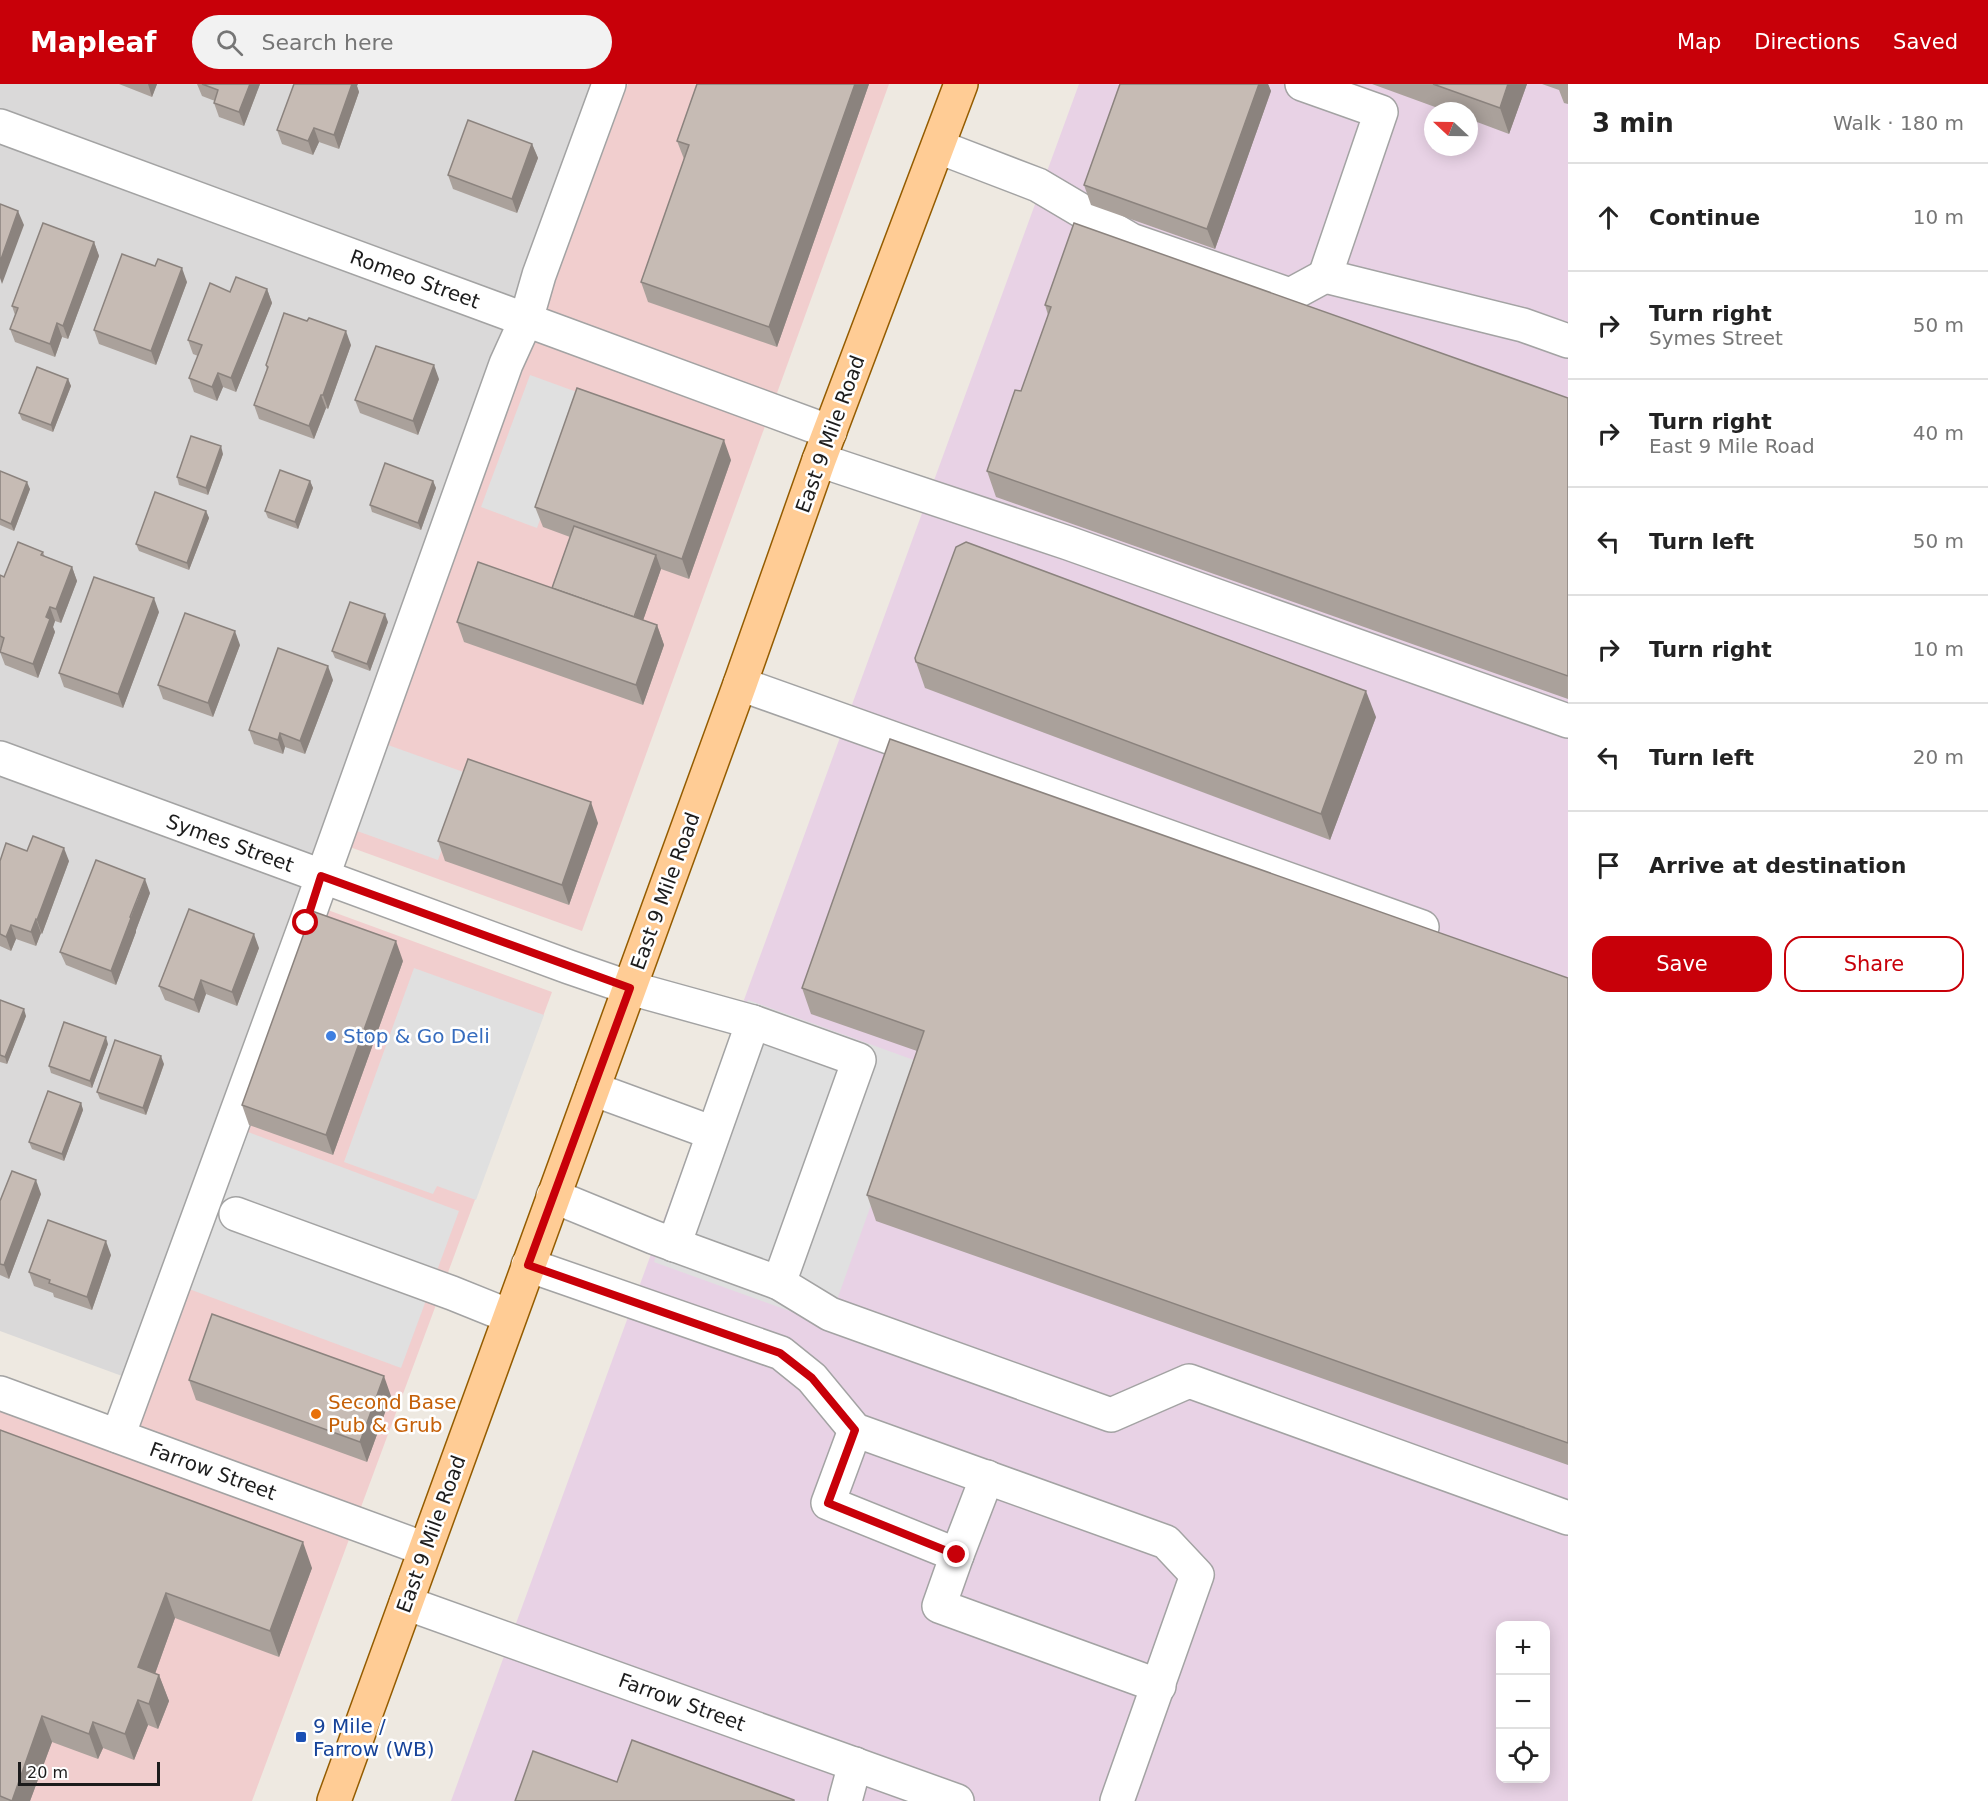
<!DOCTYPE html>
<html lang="en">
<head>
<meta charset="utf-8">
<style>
  body { margin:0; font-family:"DejaVu Sans",sans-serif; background:#f2f2f2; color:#222 }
  .controls { position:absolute; right:18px; bottom:18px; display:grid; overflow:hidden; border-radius:12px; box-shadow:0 3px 15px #0003 }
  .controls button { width:54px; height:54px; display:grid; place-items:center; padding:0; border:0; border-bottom:2px solid #e0e0e0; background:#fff; color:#222; font:30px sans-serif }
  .compass { position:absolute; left:1424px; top:18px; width:54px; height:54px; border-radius:50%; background:#fff; box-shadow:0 3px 15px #0003; rotate:292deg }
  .scale { position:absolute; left:18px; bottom:15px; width:142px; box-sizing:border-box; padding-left:6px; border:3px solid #1c1c1c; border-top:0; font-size:16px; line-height:21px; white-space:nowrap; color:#1c1c1c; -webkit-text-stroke:4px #fff; paint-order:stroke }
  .stop { position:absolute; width:18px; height:18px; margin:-14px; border:4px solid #c80009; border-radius:50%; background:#fff }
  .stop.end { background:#c80009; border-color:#fff; box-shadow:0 2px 6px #0008 }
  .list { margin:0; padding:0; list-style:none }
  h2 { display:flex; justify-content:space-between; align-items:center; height:78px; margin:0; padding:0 24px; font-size:26px }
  h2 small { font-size:20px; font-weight:400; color:#767676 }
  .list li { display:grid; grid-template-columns:39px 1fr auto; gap:18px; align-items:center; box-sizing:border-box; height:108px; padding:0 24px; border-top:2px solid #e0e0e0 }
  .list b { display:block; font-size:22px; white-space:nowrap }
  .list p { margin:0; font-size:20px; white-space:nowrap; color:#767676 }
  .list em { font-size:20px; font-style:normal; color:#767676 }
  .actions { display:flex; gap:12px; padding:18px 24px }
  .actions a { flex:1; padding:14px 0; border:2px solid #c80009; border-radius:18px; text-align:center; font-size:21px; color:#c80009 }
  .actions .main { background:#c80009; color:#fff }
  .icon { flex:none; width:33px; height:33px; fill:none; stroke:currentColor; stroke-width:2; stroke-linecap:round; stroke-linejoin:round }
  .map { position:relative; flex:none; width:1568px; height:1717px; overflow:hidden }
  header { display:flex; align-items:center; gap:36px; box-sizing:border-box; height:84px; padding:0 30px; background:#c80009; color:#fff }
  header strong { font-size:28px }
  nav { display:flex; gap:33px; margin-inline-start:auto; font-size:21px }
  .search { width:420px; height:54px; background:#f2f2f2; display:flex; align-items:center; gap:15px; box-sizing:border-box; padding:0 21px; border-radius:33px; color:#767676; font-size:22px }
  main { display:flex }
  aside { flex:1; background:#fff }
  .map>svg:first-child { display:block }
  .residential { fill:#dad9d9 }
  .commercial { fill:#f1cece }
  .industrial { fill:#e8d2e5; fill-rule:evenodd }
  .parking { fill:#e0e0e0 }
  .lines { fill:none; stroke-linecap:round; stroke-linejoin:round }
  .minor-casing { stroke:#a3a3a3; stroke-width:36 }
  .major-casing { stroke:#945c00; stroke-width:36 }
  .minor { stroke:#fff; stroke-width:33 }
  .major { stroke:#ffcc95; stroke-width:33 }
  .wall { fill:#aaa19b }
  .shaded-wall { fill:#8b837e }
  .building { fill:#c6bbb4; stroke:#8b837e; stroke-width:1.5 }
  .route { stroke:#c80009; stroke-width:8 }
  .shop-dot { fill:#3f7fe0; stroke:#fff; stroke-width:2 }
  .food-dot { fill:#e8710a; stroke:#fff; stroke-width:2 }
  .transit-dot { fill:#1a4fb4; stroke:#fff; stroke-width:2 }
  .labels { text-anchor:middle; stroke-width:5; stroke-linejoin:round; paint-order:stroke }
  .street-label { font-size:20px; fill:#1c1c1c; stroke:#fff }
  .shop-label { font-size:20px; fill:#366cbe; stroke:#fff; text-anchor:start }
  .food-label { font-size:20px; fill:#c56008; stroke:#fff; text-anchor:start }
  .transit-label { font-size:20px; fill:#164399; stroke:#fff; text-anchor:start }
</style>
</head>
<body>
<header>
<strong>Mapleaf</strong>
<div class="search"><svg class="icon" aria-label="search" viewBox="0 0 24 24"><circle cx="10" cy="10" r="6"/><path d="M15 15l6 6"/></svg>Search here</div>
<nav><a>Map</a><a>Directions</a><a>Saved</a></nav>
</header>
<main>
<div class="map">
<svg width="1568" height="1717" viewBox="0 0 1568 1717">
  <rect width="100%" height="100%" fill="#eee9e1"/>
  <!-- residential -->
  <polygon class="residential" points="0,0 592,0 122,1292 0,1247"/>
  <!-- commercial -->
  <g class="commercial">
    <polygon points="628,0 889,0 582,847 347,762"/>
    <polygon points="325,825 552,908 252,1717 0,1717 0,1307 130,1354"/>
  </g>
  <!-- industrial -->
  <path class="industrial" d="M 1079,0 L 1568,0 L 1568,1717 L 451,1717 ZM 1433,27 L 1469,27 L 1469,63 L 1433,63 ZM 1500,1542 L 1546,1542 L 1546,1694 L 1500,1694 Z"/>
  <!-- parking -->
  <g class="parking">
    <polygon points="530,291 585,311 537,444 481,423"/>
    <polygon points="388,661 469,690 438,776 357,747"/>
    <polygon points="414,884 544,931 476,1116 437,1102 433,1110 344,1078"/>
    <polygon points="748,916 922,979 828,1241 654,1178"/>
    <polygon points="248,1048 459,1127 401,1284 189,1205"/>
  </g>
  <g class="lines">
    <defs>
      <g id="minor">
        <polyline points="1302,0 1381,28 1325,192"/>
        <polyline points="0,42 830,348"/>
        <polyline points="939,63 1038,101 1131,156 1290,211 1325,192 1523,241 1568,257"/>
        <polyline points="819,376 1068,459 1568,637"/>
        <polyline points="740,600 1422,843"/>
        <polyline points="0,674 569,883 630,904 753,938 859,976 779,1199"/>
        <polyline points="593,1005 713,1049"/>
        <polyline points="553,1112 653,1153 779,1199 830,1230 1111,1331 1189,1297 1568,1434"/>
        <polyline points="236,1130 452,1209 509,1232"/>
        <polyline points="674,1161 753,938"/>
        <polyline points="528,1181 781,1269 812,1294 855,1346 1166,1458 1197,1491 1117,1717"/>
        <polyline points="0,1309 425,1465"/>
        <polyline points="855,1346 828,1419 957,1471 939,1522 1159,1602"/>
        <polyline points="118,1352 306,839 506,280 526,236 539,191 609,0"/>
        <polyline points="957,1471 987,1393"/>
        <polyline points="406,1519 957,1717"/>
        <polyline points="845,1717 855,1680"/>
      </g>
      <polyline id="major" points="334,1717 740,600 819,376 961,0"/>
    </defs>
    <!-- minor casing -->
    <use href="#minor" class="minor-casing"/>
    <!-- major casing -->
    <use href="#major" class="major-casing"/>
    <!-- minor -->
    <use href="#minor" class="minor"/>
    <!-- major -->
    <use href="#major" class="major"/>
  </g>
  <!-- wall -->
  <g class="wall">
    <polygon points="119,0 157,0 152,13"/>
    <polygon points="197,0 260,0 244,42 219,33 214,19 215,17 202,12"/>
    <polygon points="697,0 869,0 777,263 648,218 641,198 684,75 677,57"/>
    <polygon points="1259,0 1268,0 1271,7 1215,165 1091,121 1084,101"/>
    <polygon points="1372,0 1527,0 1509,50 1469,35 1469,27 1446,27"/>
    <polygon points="1542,0 1568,0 1568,20 1564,19 1559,6"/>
    <polygon points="357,2 359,8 339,65 319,58 313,71 282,60 277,46"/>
    <polygon points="532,60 538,74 517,129 453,105 448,91"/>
    <polygon points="94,158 99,172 68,255 62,253 55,273 15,258 10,245 15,231 12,222"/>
    <polygon points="155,182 187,198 156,281 99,260 94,246"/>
    <polygon points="267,205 272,219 236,308 223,303 217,317 194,308 189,294 198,272 193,270 188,256 230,208"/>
    <polygon points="1045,221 1568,314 1568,615 996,413 987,387 1021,307 1048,231"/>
    <polygon points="351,261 328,325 326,324 314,355 259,335 254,321 267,286 266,281"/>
    <polygon points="68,295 71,302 53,348 22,336 19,329"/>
    <polygon points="439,295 418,351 360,329 355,316"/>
    <polygon points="223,370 208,411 179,401 177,393"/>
    <polygon points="731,376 689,495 661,485 643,536 657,541 664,561 643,621 464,558 457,538 552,504 570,453 543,443 535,423"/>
    <polygon points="0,387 30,405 14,447 0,441"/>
    <polygon points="310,397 313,404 298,445 268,434 265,427"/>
    <polygon points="433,397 436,404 421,446 372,428 370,421"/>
    <polygon points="206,427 209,434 189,486 139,467 136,460"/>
    <polygon points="43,468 45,473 72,483 77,497 61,539 55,537 53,543 55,548 38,594 5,581 0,568 1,565 0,564 0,491 4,493"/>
    <polygon points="159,528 123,624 64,603 59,589"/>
    <polygon points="388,538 370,587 335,574 332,567"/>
    <polygon points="240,561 213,633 163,615 158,601"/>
    <polygon points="916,578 1376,633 1330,756 925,604"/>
    <polygon points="333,596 305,670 285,663 283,670 254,660 249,646"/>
    <polygon points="598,739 569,821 445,777 438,757"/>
    <polygon points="27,767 69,777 42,850 41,849 36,862 16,855 11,867 0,862 0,777"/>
    <polygon points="150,809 136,846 136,848 116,901 66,881 60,868"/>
    <polygon points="259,864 237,922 206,910 199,929 165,916 159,902"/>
    <polygon points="403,877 333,1071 249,1041 242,1021"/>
    <polygon points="1568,894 1568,1381 876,1137 867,1111 917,967 811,930 802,904"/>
    <polygon points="0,916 26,932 7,980 0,978"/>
    <polygon points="108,960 92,1004 51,989 49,982"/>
    <polygon points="164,980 146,1031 100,1015 97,1008"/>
    <polygon points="81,1019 83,1026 64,1077 32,1065 29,1058"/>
    <polygon points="41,1110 9,1195 0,1191 0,1117"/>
    <polygon points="111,1171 92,1226 54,1213 53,1209 34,1202 29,1188"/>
    <polygon points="189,1296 391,1312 367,1378 196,1316"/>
    <polygon points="0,1346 312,1484 279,1573 175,1534 155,1590 159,1591 169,1617 158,1645 148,1641 134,1676 103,1664 98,1675 52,1658 30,1717 0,1717"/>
  </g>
  <!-- shaded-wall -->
  <g class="shaded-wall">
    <polygon points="148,0 157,0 152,13"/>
    <polygon points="250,0 260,0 244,42 239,28"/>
    <polygon points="352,0 358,0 357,2 359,8 339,65 334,51"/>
    <polygon points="855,0 869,0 777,263 769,243"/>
    <polygon points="1259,0 1268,0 1271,7 1215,165 1207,145"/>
    <polygon points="1508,0 1527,0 1509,50 1500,24"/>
    <polygon points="314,44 319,58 313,71 308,57"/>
    <polygon points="532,60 538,74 517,129 512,115"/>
    <polygon points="18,127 24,141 2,200 0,194 0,178"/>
    <polygon points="94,158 99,172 68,255 63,242"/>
    <polygon points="182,184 187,198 156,281 151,267"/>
    <polygon points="267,205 272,219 236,308 231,294"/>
    <polygon points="57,239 62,253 55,273 50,260"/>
    <polygon points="346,247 351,261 328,325 323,311"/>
    <polygon points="434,281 439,295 418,351 413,337"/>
    <polygon points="218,289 223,303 217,317 212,303"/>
    <polygon points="68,295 71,302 53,348 51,341"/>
    <polygon points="321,311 326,324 314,355 309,342"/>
    <polygon points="724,356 731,376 689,495 682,475"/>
    <polygon points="221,362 223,370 208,411 206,404"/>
    <polygon points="310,397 313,404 298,445 295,438"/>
    <polygon points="433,397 436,404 421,446 418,439"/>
    <polygon points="27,398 30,405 14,447 11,440"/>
    <polygon points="206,427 209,434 189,486 187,479"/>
    <polygon points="656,471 661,485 638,551 633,538"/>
    <polygon points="72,483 77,497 61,539 56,525"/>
    <polygon points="154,514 159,528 123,624 118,610"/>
    <polygon points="50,523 55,537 53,543 55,548 38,594 33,580 46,533"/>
    <polygon points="385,530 388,538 370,587 367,580"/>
    <polygon points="657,541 664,561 643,621 636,601"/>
    <polygon points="235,547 240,561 213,633 208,619"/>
    <polygon points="328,582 333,596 305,670 300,657"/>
    <polygon points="1366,607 1376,633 1330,756 1321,730"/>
    <polygon points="280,649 285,663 283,670 278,656"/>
    <polygon points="591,718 598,739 569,821 562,801"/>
    <polygon points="64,764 69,777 42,850 37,836"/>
    <polygon points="145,795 150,809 136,846 136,848 116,901 111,887"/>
    <polygon points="36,835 41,849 36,862 31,848"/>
    <polygon points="11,841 16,855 11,867 6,853"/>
    <polygon points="254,850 259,864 237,922 232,908"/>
    <polygon points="396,857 403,877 333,1071 326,1051"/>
    <polygon points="201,896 206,910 199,929 194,916"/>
    <polygon points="24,925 26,932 7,980 5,973"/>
    <polygon points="106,953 108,960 92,1004 90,997"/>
    <polygon points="161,972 164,980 146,1031 143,1024"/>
    <polygon points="81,1019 83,1026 64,1077 62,1070"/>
    <polygon points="36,1096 41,1110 9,1195 4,1181"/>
    <polygon points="106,1157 111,1171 92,1226 87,1213"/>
    <polygon points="384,1292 391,1312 367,1378 360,1358"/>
    <polygon points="303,1458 312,1484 279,1573 270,1547"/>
    <polygon points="166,1509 175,1534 148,1609 138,1583"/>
    <polygon points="159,1591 169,1617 158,1645 149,1620"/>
    <polygon points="138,1616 148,1641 134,1676 125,1650"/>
    <polygon points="42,1632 52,1658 30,1717 12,1717"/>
    <polygon points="93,1638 103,1664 98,1675 89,1650"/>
  </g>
  <!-- building -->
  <g class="building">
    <polygon points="202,0 250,0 239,28 214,19 218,6"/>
    <polygon points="294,0 352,0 334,51 314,44 308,57 277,46"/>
    <polygon points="697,0 855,0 769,243 641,198 689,61 677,57"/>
    <polygon points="1120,0 1259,0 1207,145 1084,101"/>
    <polygon points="1433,0 1508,0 1500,24"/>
    <polygon points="468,36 532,60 512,115 448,91"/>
    <polygon points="0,120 18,127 0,178"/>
    <polygon points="43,139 94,158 63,242 57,239 50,260 10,245 18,224 12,222"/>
    <polygon points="1074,139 1568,314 1568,592 987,387 1015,306 1021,307 1051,223 1045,221"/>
    <polygon points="122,170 155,182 158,175 182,184 151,267 94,246"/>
    <polygon points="236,193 267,205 231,294 218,289 212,303 189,294 202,261 188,256 210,199 230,208"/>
    <polygon points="284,229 307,237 309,234 346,247 323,311 321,311 309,342 254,321 268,283 266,281"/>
    <polygon points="376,262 434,281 413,337 355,316"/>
    <polygon points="37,283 68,295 51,341 19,329"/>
    <polygon points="577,304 724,356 682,475 535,423"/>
    <polygon points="191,352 221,362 206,404 177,393"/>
    <polygon points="385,379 433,397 418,439 370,421"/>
    <polygon points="280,386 310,397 295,438 265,427"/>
    <polygon points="0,387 27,398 11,440 0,435"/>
    <polygon points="155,408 206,427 187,479 136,460"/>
    <polygon points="574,442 656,471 634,533 552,504"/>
    <polygon points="18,458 43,468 41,471 72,483 56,525 50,523 46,533 50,535 33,580 0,568 4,554 0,552 0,491 4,493"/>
    <polygon points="966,458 1366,607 1321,730 916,578 915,574 956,463"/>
    <polygon points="478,478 657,541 636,601 457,538"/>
    <polygon points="94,493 154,514 118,610 59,589"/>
    <polygon points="350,518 385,530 367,580 332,567"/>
    <polygon points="185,529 235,547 208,619 158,601"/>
    <polygon points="278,564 328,582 300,657 280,649 278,656 249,646"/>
    <polygon points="890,655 1568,894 1568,1359 867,1111 924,947 802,904"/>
    <polygon points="468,675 591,718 562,801 438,757"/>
    <polygon points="33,752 64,764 37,836 36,835 31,848 11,841 6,853 0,850 0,777 6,759 27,767"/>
    <polygon points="96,776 145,795 130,833 131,834 111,887 60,868"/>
    <polygon points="189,825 254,850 232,908 201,896 194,916 159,902"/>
    <polygon points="312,827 396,857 326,1051 242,1021"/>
    <polygon points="0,916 24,925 5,973 0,971"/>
    <polygon points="64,938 106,953 90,997 49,982"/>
    <polygon points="115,956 161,972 143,1024 97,1008"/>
    <polygon points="48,1007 81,1019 62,1070 29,1058"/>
    <polygon points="12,1087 36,1096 4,1181 0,1180 0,1117"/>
    <polygon points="48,1136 106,1157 87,1213 49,1199 50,1196 29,1188"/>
    <polygon points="212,1230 384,1292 360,1358 189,1296"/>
    <polygon points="0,1346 303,1458 270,1547 166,1509 138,1583 159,1591 149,1620 138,1616 125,1650 93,1638 89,1650 42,1632 12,1717 0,1712"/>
    <polygon points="632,1656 794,1716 794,1717 515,1717 533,1667 617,1698"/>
  </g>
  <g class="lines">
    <!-- route -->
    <polyline class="route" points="306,839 321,792 630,904 528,1181 780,1269 812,1294 855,1346 828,1419 957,1471"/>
  </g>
  <!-- markers -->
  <circle class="shop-dot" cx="331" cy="952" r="6"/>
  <circle class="food-dot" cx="316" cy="1330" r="6"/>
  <rect class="transit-dot" x="295" y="1647" width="12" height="12" rx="3"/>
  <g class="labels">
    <!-- street labels -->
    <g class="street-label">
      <text transform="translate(415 195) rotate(20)" y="7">Romeo Street</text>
      <text transform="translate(830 350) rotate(-70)" y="7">East 9 Mile Road</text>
      <text transform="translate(230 759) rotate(20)" y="7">Symes Street</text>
      <text transform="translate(665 807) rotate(-70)" y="7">East 9 Mile Road</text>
      <text transform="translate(213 1387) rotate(20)" y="7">Farrow Street</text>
      <text transform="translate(431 1450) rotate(-70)" y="7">East 9 Mile Road</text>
      <text transform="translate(682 1618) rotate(20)" y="7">Farrow Street</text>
    </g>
    <!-- shop labels -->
    <g class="shop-label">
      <text x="343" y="959">Stop &amp; Go Deli</text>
    </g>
    <!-- food labels -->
    <g class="food-label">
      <text x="328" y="1325">Second Base<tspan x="328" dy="23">Pub &amp; Grub</tspan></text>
    </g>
    <!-- transit labels -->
    <g class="transit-label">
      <text x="313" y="1649">9 Mile /<tspan x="313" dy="23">Farrow (WB)</tspan></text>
    </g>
  </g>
</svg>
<div class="controls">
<button>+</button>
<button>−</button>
<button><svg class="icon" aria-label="locate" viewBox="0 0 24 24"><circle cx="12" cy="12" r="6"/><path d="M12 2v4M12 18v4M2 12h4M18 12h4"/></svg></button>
</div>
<svg class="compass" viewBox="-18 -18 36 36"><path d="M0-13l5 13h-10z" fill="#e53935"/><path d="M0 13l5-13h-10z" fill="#767676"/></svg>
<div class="scale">20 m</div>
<div class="stop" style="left:306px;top:839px"></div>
<div class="stop end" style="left:957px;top:1471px"></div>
</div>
<aside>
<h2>3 min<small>Walk · 180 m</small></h2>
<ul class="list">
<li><svg class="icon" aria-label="ahead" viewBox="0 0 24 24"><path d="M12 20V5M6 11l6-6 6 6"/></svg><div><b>Continue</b></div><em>10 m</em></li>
<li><svg class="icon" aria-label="right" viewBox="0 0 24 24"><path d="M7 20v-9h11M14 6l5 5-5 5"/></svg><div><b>Turn right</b><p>Symes Street</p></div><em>50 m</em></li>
<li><svg class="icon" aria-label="right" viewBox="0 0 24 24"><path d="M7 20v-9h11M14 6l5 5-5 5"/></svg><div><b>Turn right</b><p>East 9 Mile Road</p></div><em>40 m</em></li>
<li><svg class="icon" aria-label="left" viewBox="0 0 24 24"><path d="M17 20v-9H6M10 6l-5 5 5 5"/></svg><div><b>Turn left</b></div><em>50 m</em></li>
<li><svg class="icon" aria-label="right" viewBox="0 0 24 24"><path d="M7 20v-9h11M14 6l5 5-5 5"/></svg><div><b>Turn right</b></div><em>10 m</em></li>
<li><svg class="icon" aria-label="left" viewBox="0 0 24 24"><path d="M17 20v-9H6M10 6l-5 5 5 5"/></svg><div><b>Turn left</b></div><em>20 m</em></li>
<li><svg class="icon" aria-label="arrive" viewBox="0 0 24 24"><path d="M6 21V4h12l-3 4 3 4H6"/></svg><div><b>Arrive at destination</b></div></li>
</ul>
<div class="actions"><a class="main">Save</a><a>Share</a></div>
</aside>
</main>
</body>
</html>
